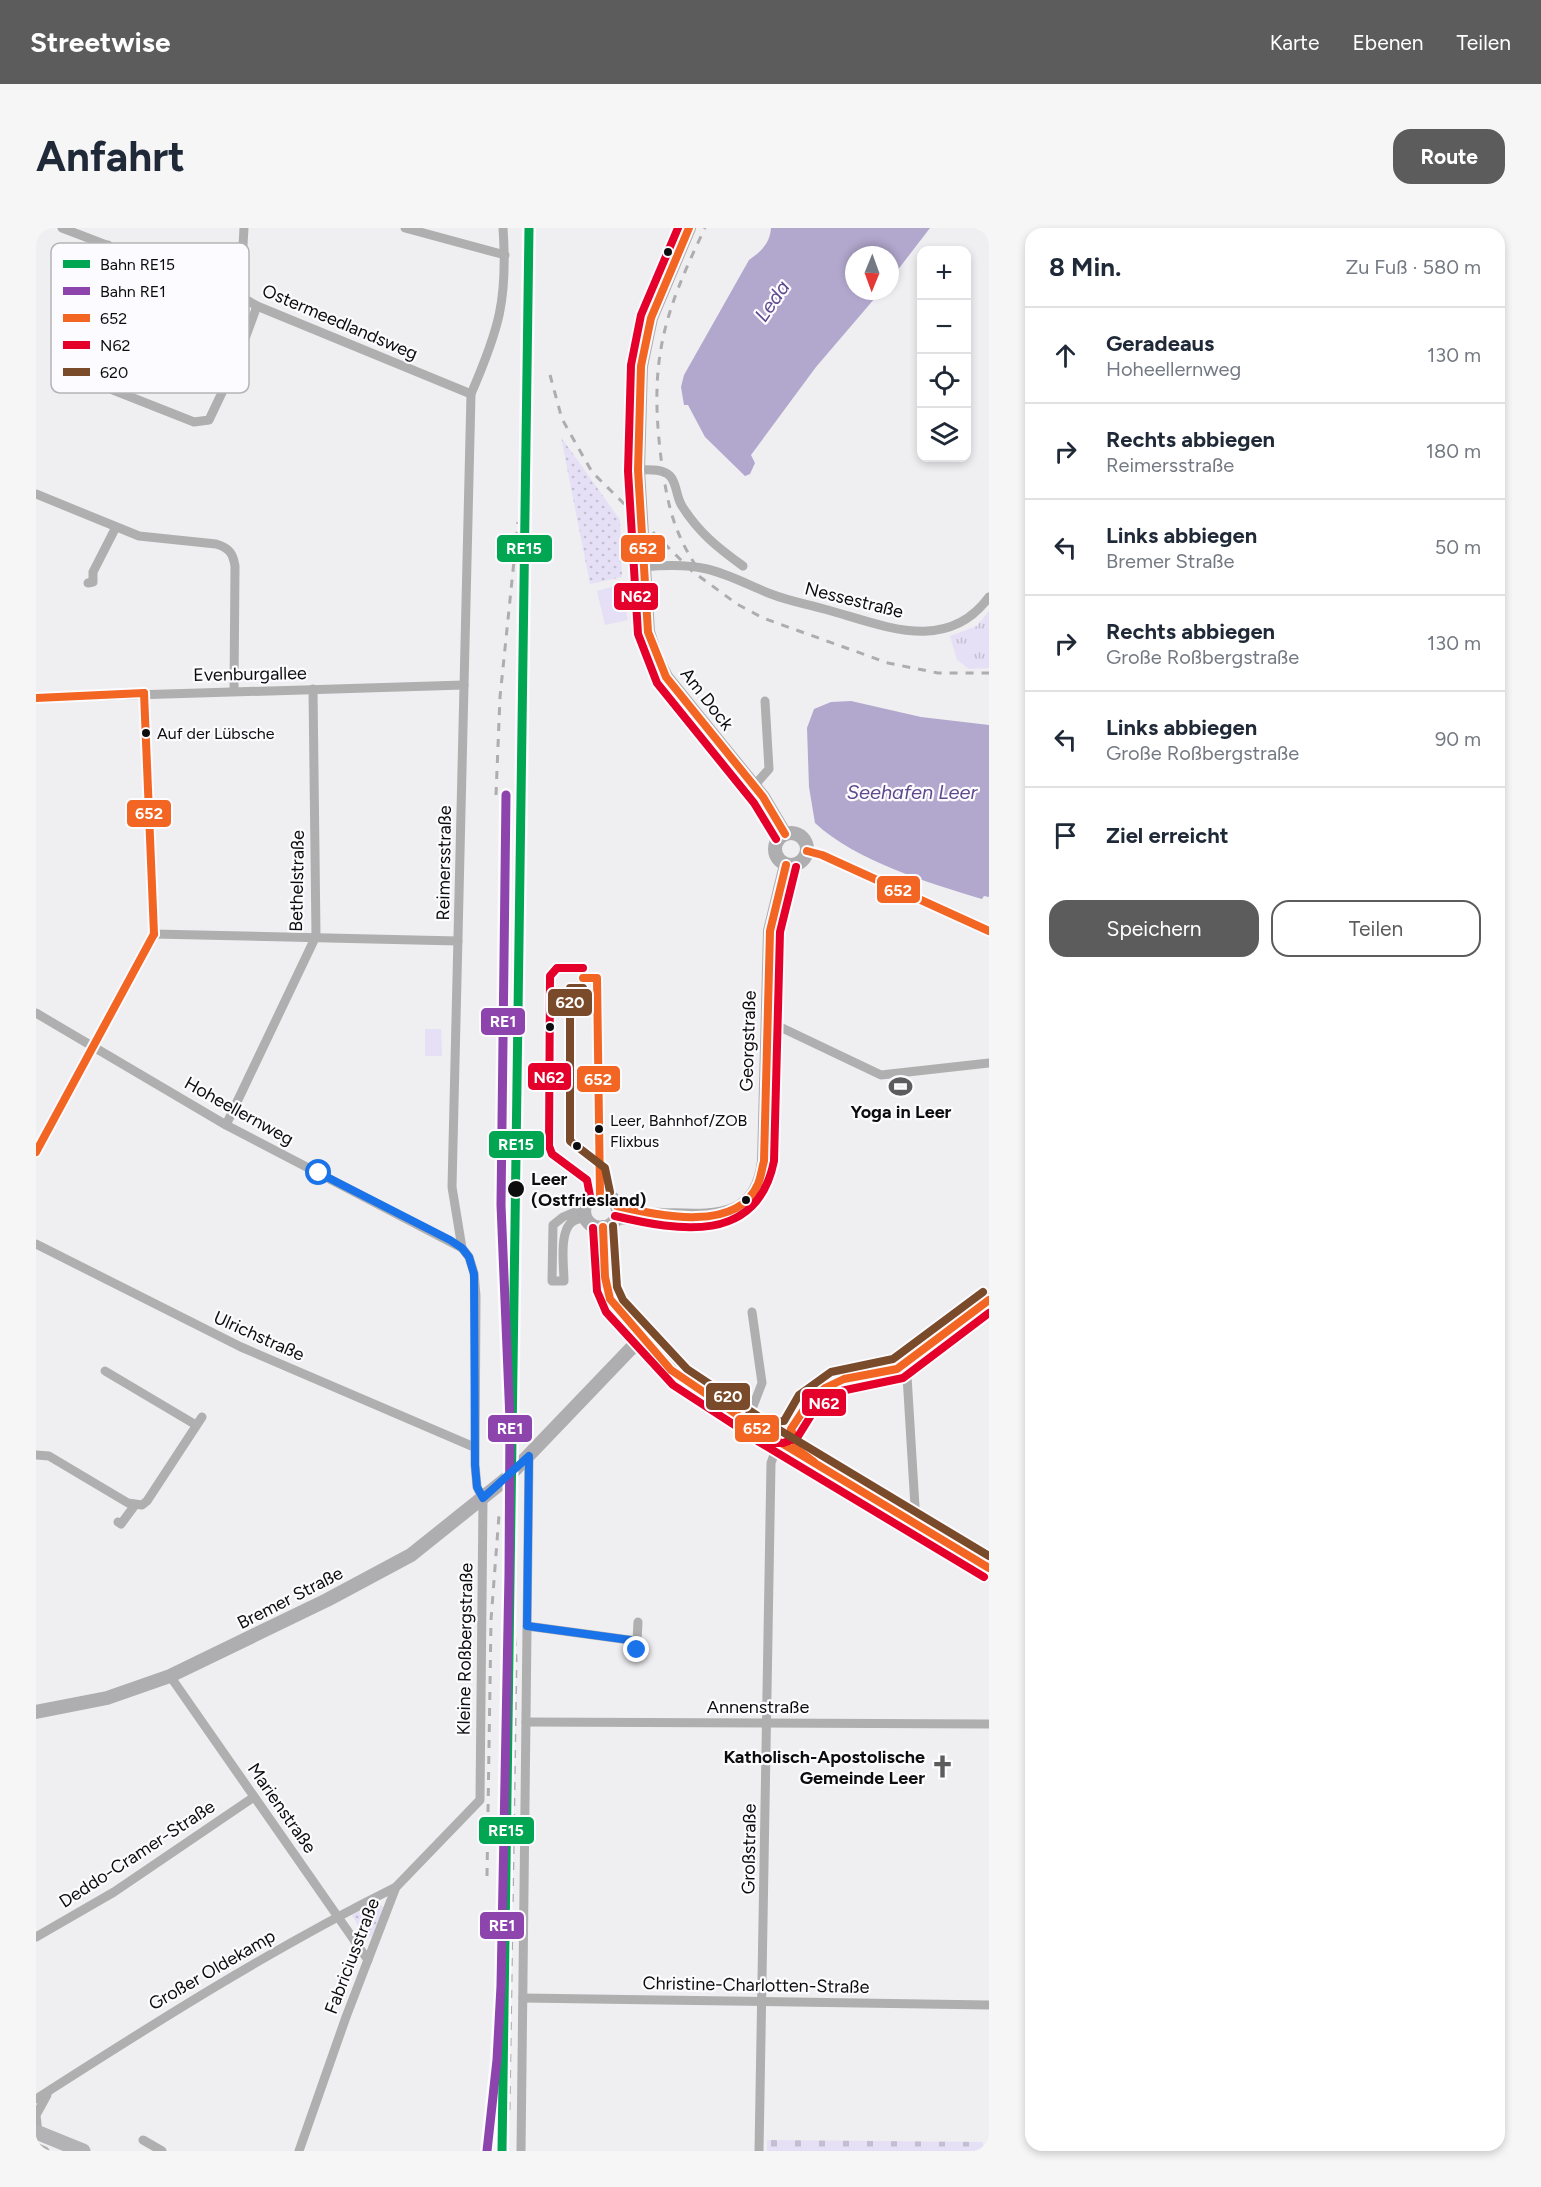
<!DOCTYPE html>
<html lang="de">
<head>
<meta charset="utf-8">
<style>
  body { margin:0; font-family:Figtree,sans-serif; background:#f6f6f7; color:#1f2937 }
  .controls { position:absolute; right:18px; top:18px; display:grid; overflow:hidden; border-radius:12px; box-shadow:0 3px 9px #0003 }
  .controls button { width:54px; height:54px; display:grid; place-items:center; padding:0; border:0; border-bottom:2px solid #e0e1e3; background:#fff; color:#1f2937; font:30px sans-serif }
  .compass { position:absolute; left:809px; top:18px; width:54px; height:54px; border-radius:50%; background:#fff; box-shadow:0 3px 9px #0003; rotate:181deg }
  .stop { position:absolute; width:18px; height:18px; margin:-14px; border:4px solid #1a73e8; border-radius:50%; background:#fff }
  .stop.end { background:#1a73e8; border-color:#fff; box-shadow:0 2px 6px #0008 }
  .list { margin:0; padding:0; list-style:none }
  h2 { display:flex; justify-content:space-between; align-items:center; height:78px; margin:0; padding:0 24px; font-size:26px }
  h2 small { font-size:20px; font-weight:400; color:#747a83 }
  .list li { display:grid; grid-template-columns:39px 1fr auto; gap:18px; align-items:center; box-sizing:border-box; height:96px; padding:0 24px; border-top:2px solid #e0e1e3 }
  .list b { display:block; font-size:22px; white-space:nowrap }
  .list p { margin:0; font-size:20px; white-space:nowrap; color:#747a83 }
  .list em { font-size:20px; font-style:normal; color:#747a83 }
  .actions { display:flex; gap:12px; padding:18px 24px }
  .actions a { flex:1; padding:14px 0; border:2px solid #5c5c5d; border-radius:18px; text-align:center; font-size:21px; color:#5c5c5d }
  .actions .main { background:#5c5c5d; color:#fff }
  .icon { flex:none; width:33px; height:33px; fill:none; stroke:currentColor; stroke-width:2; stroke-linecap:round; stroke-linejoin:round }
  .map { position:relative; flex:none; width:953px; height:1923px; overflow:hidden; border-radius:18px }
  header { display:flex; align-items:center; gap:36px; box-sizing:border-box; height:84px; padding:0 30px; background:#5c5c5d; color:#fff }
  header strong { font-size:28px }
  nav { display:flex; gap:33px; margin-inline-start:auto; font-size:21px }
  .intro { display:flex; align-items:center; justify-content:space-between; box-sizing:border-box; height:144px; padding:0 36px }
  h1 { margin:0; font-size:42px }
  .button { padding:15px 27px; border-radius:18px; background:#5c5c5d; color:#fff; font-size:21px; font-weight:700 }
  main { display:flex; gap:36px; padding:0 36px }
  aside { flex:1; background:#fff; border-radius:18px; box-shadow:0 3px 9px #0003 }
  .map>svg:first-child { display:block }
  .grass { fill:url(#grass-dots) }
  .cemetery { fill:url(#cemetery-stones) }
  .park { fill:url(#park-tufts) }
  .pitch { fill:#e5e0f5 }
  .water { fill:#b2a8ce }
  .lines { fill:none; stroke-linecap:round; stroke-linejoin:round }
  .minor { stroke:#afafb0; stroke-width:9 }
  .secondary { stroke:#aeaeb0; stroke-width:14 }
  .primary { stroke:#b3b2b4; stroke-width:15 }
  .rail { stroke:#aeadae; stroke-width:3; stroke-dasharray:8 8; stroke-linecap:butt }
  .bus-1-casing { stroke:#fcfbff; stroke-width:12 }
  .bus-2-casing { stroke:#fcfbff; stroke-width:12 }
  .bus-3-casing { stroke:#fcfbff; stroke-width:12 }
  .bus-1 { stroke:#f26522; stroke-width:8 }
  .bus-2 { stroke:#e4002b; stroke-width:8 }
  .bus-3 { stroke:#7a4b2a; stroke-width:8 }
  .rail-1-casing { stroke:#fcfbff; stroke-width:14 }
  .rail-2-casing { stroke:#fcfbff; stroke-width:14 }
  .rail-1 { stroke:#00a651; stroke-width:9 }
  .rail-2 { stroke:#8e44ad; stroke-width:9 }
  .route { stroke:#1a73e8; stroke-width:8 }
  .bus-dot { fill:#0d0d0e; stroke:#fcfbff; stroke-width:2 }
  .labels { text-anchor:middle; stroke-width:4.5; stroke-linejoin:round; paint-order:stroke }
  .bus-label { font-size:16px; fill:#0d0d0e; stroke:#fcfbff; text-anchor:start }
  .street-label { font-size:18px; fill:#0d0d0e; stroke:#fcfbff }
  .poi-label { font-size:18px; font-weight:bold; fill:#0d0d0e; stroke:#fcfbff }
  .stop-label { font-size:18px; font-weight:bold; fill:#0d0d0e; stroke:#fcfbff; text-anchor:start }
  .water-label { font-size:20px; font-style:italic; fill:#5f498d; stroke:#fcfbff }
  .key { fill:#fcfbff; stroke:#b4b4b7; stroke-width:1.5 }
  .key-label { font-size:16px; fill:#0d0d0e }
  .line-badge { stroke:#fcfbff; stroke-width:2 }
  .badge-label { font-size:16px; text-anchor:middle; font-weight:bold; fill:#fff }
</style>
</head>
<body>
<header>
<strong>Streetwise</strong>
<nav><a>Karte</a><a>Ebenen</a><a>Teilen</a></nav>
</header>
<div class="intro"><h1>Anfahrt</h1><a class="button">Route</a></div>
<main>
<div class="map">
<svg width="953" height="1923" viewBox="0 0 953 1923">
  <defs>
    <pattern id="grass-dots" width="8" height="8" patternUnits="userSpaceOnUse" patternTransform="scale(1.5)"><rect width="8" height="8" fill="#e5e0f5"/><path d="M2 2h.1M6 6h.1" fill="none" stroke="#c3bfd1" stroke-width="1.8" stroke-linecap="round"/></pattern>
    <pattern id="cemetery-stones" width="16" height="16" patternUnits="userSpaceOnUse" patternTransform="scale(1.5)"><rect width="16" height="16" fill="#e5e0f5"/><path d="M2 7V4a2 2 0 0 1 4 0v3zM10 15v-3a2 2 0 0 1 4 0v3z" fill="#c3bfd1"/></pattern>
    <pattern id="park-tufts" width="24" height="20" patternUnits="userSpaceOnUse" patternTransform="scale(1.5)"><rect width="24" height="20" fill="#e5e0f5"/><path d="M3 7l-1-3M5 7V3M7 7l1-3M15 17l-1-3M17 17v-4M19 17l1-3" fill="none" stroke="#c3bfd1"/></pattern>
  </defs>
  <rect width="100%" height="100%" fill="#efeef1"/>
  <!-- grass -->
  <g class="grass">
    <polygon points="525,209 584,292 586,349 554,356"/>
    <polygon points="340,1674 348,1680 336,1708 330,1711 316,1687"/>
  </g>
  <!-- cemetery -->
  <polygon class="cemetery" points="731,1912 947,1914 947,1923 731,1923"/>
  <!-- park -->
  <polygon class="park" points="953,383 953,440 933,441 921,432 914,408 941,398"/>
  <!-- pitch -->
  <g class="pitch">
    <polygon points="583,357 592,392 569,397 561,363"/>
    <polygon points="389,801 405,801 406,828 389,828"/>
  </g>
  <!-- water -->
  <g class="water">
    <path d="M 735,0 L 894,0 L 854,52 L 854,27 L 818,27 L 818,63 L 845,63 L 780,139 L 715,227 L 719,235 L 714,246 L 709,248 L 669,209 L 652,177 L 648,177 L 645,159 L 648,147 L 713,32 C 724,24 734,16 735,0 Z"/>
    <path d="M 815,473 L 885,489 L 953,497 L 953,669 L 948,668 L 946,671 C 893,655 820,633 779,595 L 773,559 L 771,500 L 778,481 L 795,474 Z"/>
  </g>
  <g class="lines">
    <!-- minor -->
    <g class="minor">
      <polyline points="26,0 204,68 221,78 435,166"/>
      <polyline points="369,0 469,27"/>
      <polyline points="72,17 28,130 30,142 44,149 158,194 173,192 200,135 221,78"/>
      <polyline points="204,68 208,0"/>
      <polyline points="89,166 114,110"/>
      <path d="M 602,242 C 611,242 626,240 634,248 C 641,255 640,269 646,278 C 662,304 682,320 707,338"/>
      <path d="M 0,266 L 103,308 L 180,316 C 193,320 197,325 199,338 L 198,463"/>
      <path d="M 607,339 C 628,337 650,336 671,341 C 693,346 714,358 735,366 C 753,373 770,376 788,381 C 845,396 910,428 953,369"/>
      <polyline points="52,355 57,354 57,344 80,299"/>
      <polyline points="108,465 118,706"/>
      <polyline points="0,470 428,457"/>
      <polyline points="718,558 733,541 729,473"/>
      <polyline points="771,623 786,627 953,703"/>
      <polyline points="118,706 422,713"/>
      <polyline points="0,785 190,897 426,1020"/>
      <polyline points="731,796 742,798 845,847 953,835"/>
      <polyline points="561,808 564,966"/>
      <polyline points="190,897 280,708 277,461"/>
      <polyline points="0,924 118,706"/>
      <path d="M 543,991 C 521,994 528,1037 528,1053 L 516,1053 L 517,997 L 527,989 L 543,982"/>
      <polyline points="0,1016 205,1119 438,1219"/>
      <polyline points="69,1143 160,1197"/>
      <polyline points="871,1148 880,1295"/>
      <polyline points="711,1194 726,1155 716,1084"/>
      <polyline points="0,1227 13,1228 92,1275 106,1277 111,1273 166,1189"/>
      <polyline points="82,1294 85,1296 99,1277"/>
      <polyline points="491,1398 601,1413 601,1422"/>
      <polyline points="601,1413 602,1394"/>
      <polyline points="134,1448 332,1732"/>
      <polyline points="490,1494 953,1496"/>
      <polyline points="0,1709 78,1664 218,1569"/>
      <polyline points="487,1770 953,1777"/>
      <path d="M 0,1871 C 117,1796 235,1721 360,1659"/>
      <polyline points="2,1905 0,1887 11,1867"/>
      <polyline points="107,1912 126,1923"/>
      <polyline points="0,1919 9,1923"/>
      <path d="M 263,1923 L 310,1789 L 360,1659 L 444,1572 L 447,1271 L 441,1259 L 439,1237 L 440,1068 L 438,1045 L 433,1029 L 426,1020 L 416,959 L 435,166 C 463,101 472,72 467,0"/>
      <polyline points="485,1923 493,1228"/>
      <polyline points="723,1923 735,1235 743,1213"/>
    </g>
    <!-- secondary -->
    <g class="secondary">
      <polyline points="653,0 615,90 605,138 602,242 612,404 620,429 630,449 727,569 749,606"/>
      <circle cx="755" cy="621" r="16"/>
      <circle cx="565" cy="983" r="17"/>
      <path d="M 580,990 C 596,989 612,986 627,987 C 675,988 721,995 728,933 L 734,703 L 750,637"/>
      <polyline points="567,999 569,1049 574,1071 586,1088 635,1142 722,1201 953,1340"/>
      <path d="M 766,1226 L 758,1215 L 755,1201 C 767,1174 789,1153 819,1148 C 834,1146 848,1147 861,1141 L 953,1072"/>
      <polyline points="0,1484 71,1470 134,1448 291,1372 375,1327 470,1251 605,1110"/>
    </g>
    <!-- primary -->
    <polyline class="primary" points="0,1904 47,1923"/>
    <!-- rail -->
    <g class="rail">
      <polyline points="514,147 526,191 556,244 656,343 701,376 727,390 852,435 902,445 953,445"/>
      <path d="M 660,338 C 636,301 631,273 625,230 C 613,133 627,87 669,0"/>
      <polyline points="460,567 464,469 482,294"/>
      <polyline points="451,1648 455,1392 463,1287"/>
      <polyline points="473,1882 480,1432 475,1346"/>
    </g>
    <defs>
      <g id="bus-1">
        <polyline points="653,0 615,90 605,138 602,242 612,404 630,449 727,569 749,606"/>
        <polyline points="108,465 118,706"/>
        <polyline points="0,470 108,465"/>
        <polyline points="771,623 786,627 953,703"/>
        <polyline points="547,750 561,750 564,966"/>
        <polyline points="0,924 118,706"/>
        <path d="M 581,978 C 621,987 701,1006 722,956 C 725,949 726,940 728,933 L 734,703 L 750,637"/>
        <polyline points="567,999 569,1049 574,1071 635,1142 722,1201 953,1340"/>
        <polyline points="778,1234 762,1222 755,1201 773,1174 789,1160 808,1151 861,1141 953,1072"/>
      </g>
      <g id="bus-2">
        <polyline points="642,0 605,87 595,137 592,243 602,406 621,455 718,575 740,611"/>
        <polyline points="547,740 521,740 514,748 513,918 516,926 551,952 554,968"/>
        <path d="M 579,988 C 643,1003 721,1017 738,933 L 744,704 L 760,639"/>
        <polyline points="557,1000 561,1063 570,1084 637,1157 726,1215 747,1215 761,1210 779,1181 805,1163 867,1150 953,1085"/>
        <polyline points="715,1209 948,1349"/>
      </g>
      <g id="bus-3">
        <polyline points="547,760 534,760 534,913 569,940 574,964"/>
        <polyline points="577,998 581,1059 587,1072 651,1141 731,1194 748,1193 763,1167 795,1144 857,1131 947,1064"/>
        <polyline points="725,1191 953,1328"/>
      </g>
    </defs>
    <!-- bus-1 casing -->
    <use href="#bus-1" class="bus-1-casing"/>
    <!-- bus-2 casing -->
    <use href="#bus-2" class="bus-2-casing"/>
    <!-- bus-3 casing -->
    <use href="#bus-3" class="bus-3-casing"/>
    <!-- bus-1 -->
    <use href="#bus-1" class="bus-1"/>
    <!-- bus-2 -->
    <use href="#bus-2" class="bus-2"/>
    <!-- bus-3 -->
    <use href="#bus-3" class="bus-3"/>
    <defs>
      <polyline id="rail-1" points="466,1923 493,0"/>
      <polyline id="rail-2" points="451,1923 461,1832 465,1758 473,1346 474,1192 465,977 470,567"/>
    </defs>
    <!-- rail-1 casing -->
    <use href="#rail-1" class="rail-1-casing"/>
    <!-- rail-2 casing -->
    <use href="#rail-2" class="rail-2-casing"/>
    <!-- rail-1 -->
    <use href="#rail-1" class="rail-1"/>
    <!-- rail-2 -->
    <use href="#rail-2" class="rail-2"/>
  </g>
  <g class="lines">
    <!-- route -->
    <polyline class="route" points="283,945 414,1012 426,1020 433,1029 438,1046 439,1237 441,1259 447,1270 493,1228 491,1398 601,1413 601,1422"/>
  </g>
  <!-- icons -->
  <defs>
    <symbol id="stadium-bare" viewBox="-9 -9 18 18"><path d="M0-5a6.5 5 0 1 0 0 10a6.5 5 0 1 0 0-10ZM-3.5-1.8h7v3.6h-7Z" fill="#5c5c5d" stroke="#fcfbff" stroke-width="2.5" paint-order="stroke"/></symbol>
    <symbol id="church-bare" viewBox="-9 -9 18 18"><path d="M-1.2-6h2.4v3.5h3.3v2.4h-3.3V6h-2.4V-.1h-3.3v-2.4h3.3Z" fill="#5c5c5d" stroke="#fcfbff" stroke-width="2.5" paint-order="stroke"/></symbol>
  </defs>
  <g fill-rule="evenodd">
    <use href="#stadium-bare" x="848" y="842" width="33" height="33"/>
    <use href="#church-bare" x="890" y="1522" width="33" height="33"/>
  </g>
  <!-- markers -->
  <g class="bus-dot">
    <circle cx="632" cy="24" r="5"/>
    <circle cx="110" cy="505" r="5"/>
    <circle cx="514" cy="799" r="5"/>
    <circle cx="563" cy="901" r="5"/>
    <circle cx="541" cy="918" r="5"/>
    <circle cx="480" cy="961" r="9"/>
    <circle cx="710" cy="972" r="5"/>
  </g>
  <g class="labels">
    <!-- bus labels -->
    <g class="bus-label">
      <text x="121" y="511">Auf der Lübsche</text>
      <text x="574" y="898">Leer, Bahnhof/ZOB<tspan x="574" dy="21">Flixbus</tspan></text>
    </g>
    <!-- street labels -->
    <g class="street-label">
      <text transform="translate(304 94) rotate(23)" y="6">Ostermeedlandsweg</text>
      <text transform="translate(818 372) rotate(14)" y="6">Nessestraße</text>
      <text transform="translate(214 446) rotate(-1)" y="6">Evenburgallee</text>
      <text transform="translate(671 471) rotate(52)" y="6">Am Dock</text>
      <text transform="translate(408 635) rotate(-89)" y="6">Reimersstraße</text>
      <text transform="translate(261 653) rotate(-89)" y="6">Bethelstraße</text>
      <text transform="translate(712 813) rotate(-88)" y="6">Georgstraße</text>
      <text transform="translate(203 883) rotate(29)" y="6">Hoheellernweg</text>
      <text transform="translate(223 1108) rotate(24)" y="6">Ulrichstraße</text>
      <text transform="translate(254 1370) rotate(-27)" y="6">Bremer Straße</text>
      <text transform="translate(429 1421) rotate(-89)" y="6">Kleine Roßbergstraße</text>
      <text x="722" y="1485">Annenstraße</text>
      <text transform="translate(246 1580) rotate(55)" y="6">Marienstraße</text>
      <text transform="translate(713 1621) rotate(-89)" y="6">Großstraße</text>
      <text transform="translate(101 1626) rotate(-33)" y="6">Deddo-Cramer-Straße</text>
      <text transform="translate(316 1728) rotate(-69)" y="6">Fabriciusstraße</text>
      <text transform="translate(176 1742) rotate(-30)" y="6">Großer Oldekamp</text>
      <text transform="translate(720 1757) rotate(1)" y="6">Christine-Charlotten-Straße</text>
    </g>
    <!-- poi labels -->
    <g class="poi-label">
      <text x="865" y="890">Yoga in Leer</text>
      <text x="889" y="1535" text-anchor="end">Katholisch-Apostolische<tspan x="889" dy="21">Gemeinde Leer</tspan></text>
    </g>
    <!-- stop labels -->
    <g class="stop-label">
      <text x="495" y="957">Leer<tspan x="495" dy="21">(Ostfriesland)</tspan></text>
    </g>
    <!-- water labels -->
    <g class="water-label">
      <text transform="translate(736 73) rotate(-55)" y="7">Leda</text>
      <text x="876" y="571">Seehafen Leer</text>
    </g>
  </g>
  <!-- legend -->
  <rect x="15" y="15" width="198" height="150" rx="9" class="key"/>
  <rect x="27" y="32" width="27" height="8" fill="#00a651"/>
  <rect x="27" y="59" width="27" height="8" fill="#8e44ad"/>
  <rect x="27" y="86" width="27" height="8" fill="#f26522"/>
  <rect x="27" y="113" width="27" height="8" fill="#e4002b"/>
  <rect x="27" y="140" width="27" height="8" fill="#7a4b2a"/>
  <g class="key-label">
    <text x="64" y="42">Bahn RE15</text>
    <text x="64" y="69">Bahn RE1</text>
    <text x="64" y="96">652</text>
    <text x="64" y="123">N62</text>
    <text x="64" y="150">620</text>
  </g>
  <g class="line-badge">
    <rect x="460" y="306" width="57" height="29" rx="6" fill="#00a651"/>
    <rect x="584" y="306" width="46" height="29" rx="6" fill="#f26522"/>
    <rect x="577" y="354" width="46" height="29" rx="6" fill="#e4002b"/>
    <rect x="90" y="571" width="46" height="29" rx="6" fill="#f26522"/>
    <rect x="840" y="647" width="45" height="29" rx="6" fill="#f26522"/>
    <rect x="511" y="760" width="46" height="29" rx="6" fill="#7a4b2a"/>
    <rect x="444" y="779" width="46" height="29" rx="6" fill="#8e44ad"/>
    <rect x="491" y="834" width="45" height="29" rx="6" fill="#e4002b"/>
    <rect x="540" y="837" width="45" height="28" rx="6" fill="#f26522"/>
    <rect x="452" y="902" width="57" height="29" rx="6" fill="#00a651"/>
    <rect x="669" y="1154" width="46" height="29" rx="6" fill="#7a4b2a"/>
    <rect x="765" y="1160" width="46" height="29" rx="6" fill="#e4002b"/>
    <rect x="451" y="1186" width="46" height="29" rx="6" fill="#8e44ad"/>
    <rect x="698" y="1186" width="46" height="29" rx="6" fill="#f26522"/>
    <rect x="442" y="1588" width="57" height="29" rx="6" fill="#00a651"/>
    <rect x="443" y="1683" width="46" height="29" rx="6" fill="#8e44ad"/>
  </g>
  <g class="badge-label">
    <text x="488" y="326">RE15</text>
    <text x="607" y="326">652</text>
    <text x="600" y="374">N62</text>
    <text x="113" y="591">652</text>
    <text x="862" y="668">652</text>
    <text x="534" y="780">620</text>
    <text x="467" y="799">RE1</text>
    <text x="513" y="855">N62</text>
    <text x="562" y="857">652</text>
    <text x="480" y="922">RE15</text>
    <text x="692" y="1174">620</text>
    <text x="788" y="1181">N62</text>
    <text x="474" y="1206">RE1</text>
    <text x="721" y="1206">652</text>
    <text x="470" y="1608">RE15</text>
    <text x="466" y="1703">RE1</text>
  </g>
</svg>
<div class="controls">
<button>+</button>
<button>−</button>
<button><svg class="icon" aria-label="locate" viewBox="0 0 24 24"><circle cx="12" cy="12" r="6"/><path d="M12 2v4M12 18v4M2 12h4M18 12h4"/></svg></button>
<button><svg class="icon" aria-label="layers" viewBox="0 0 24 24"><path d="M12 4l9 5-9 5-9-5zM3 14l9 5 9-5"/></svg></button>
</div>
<svg class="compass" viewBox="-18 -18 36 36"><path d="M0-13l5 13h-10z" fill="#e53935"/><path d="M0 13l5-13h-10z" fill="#747a83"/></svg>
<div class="stop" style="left:283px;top:945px"></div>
<div class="stop end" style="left:601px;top:1422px"></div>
</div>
<aside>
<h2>8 Min.<small>Zu Fuß · 580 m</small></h2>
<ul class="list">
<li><svg class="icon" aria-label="ahead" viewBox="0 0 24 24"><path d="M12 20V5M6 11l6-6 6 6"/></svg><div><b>Geradeaus</b><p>Hoheellernweg</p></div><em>130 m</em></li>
<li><svg class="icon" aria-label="right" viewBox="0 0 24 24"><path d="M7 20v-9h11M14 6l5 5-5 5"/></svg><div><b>Rechts abbiegen</b><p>Reimersstraße</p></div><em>180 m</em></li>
<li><svg class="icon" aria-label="left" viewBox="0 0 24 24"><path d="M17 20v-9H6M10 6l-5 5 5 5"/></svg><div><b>Links abbiegen</b><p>Bremer Straße</p></div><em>50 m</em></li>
<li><svg class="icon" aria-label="right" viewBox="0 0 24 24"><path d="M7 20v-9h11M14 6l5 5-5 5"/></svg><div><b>Rechts abbiegen</b><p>Große Roßbergstraße</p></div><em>130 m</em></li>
<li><svg class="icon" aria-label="left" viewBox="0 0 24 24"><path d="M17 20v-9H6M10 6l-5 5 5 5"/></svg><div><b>Links abbiegen</b><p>Große Roßbergstraße</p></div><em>90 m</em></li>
<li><svg class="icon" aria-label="arrive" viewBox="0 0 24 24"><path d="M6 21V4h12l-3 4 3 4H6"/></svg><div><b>Ziel erreicht</b></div></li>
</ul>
<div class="actions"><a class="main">Speichern</a><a>Teilen</a></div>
</aside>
</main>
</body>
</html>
